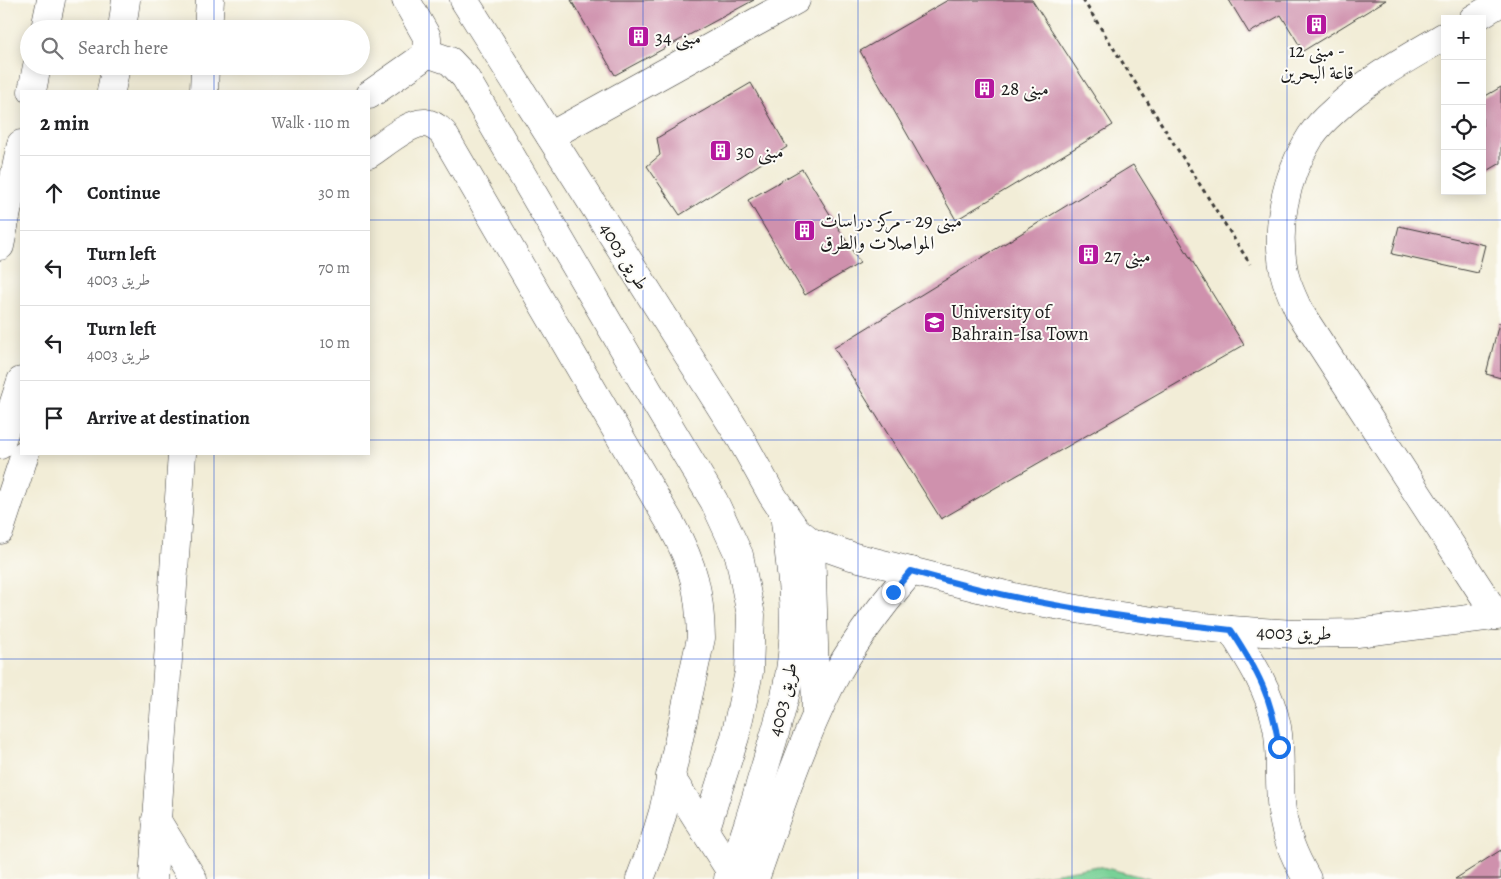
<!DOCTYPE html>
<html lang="en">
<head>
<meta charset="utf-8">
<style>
  body { margin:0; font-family:Alegreya,Amiri,serif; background:#f2f2f2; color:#202124 }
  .controls { position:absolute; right:15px; top:15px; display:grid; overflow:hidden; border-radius:0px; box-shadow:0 2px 12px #0003 }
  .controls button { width:45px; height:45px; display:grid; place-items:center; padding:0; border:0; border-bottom:1px solid #e0e0e0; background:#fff; color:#202124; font:25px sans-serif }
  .stop { position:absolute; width:15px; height:15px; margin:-11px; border:4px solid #1a73e8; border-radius:50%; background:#fff }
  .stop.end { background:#1a73e8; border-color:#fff; box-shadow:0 1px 5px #0008 }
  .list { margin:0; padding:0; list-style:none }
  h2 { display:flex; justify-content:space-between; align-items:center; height:65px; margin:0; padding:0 20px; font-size:21px }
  h2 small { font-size:16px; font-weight:400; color:#757577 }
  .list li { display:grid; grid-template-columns:32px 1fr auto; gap:15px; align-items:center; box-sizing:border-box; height:75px; padding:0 20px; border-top:1px solid #e0e0e0 }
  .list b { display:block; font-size:19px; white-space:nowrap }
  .list p { margin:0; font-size:16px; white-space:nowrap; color:#757577 }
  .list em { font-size:16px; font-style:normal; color:#757577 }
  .icon { flex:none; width:28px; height:28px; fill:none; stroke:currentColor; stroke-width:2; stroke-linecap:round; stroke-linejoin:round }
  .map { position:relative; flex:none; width:1501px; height:879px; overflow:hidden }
  .search { position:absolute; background:#fff; box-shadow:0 2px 12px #0003; left:20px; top:20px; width:350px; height:55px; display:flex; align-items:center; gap:12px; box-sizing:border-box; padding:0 18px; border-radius:28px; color:#757577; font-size:19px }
  .panel { position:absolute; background:#fff; box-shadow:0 2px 12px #0003; left:20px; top:90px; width:350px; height:365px; border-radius:0px }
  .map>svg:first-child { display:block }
  .green { fill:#79d197; stroke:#4a765a }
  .building { fill:#cf91ad }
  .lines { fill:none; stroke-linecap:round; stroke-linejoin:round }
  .minor-casing { stroke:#3c3b38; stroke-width:29 }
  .major-casing { stroke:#3c3b38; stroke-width:29 }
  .path { stroke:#3c3b38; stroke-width:3; stroke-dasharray:4 4; stroke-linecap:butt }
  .minor { stroke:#fff; stroke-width:28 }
  .major { stroke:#fff; stroke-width:28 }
  .route { stroke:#1a73e8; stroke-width:6 }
  .grid { fill:none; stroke:#1d4ed8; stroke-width:1; stroke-opacity:0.55 }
  .labels { text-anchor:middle; stroke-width:4; stroke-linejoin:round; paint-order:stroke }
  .poi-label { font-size:19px; fill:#1c1c1c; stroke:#fdfcf7; text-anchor:start }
  .street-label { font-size:19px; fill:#1c1c1c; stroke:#fdfcf7 }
</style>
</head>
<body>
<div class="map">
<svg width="1501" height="879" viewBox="0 0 1501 879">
  <rect width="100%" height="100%" fill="#fdfcf7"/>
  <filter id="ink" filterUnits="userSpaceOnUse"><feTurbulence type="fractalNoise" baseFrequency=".02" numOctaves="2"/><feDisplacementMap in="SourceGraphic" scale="10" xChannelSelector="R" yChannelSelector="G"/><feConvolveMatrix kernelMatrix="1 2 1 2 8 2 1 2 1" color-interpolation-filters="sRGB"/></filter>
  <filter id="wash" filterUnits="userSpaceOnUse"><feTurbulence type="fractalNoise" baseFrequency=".0096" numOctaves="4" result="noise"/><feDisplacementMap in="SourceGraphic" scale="20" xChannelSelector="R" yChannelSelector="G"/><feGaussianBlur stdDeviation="1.12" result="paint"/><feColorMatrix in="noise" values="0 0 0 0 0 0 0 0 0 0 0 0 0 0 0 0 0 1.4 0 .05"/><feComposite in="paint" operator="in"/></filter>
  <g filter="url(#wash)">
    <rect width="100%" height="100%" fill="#f2edd7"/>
    <!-- green -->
    <polygon class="green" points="1098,866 1150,879 1022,879"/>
    <g id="blocks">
      <!-- building -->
      <g class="building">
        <polygon points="571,0 754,0 615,75"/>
        <polygon points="948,0 1032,0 1113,125 956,220 860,51"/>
        <polygon points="1229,0 1386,0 1303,51 1281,15 1249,33"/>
        <polygon points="751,83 787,147 680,215 647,166 660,155 657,138"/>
        <polygon points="1501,87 1501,163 1482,174 1482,98"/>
        <polygon points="1133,165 1244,345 941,519 834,348"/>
        <polygon points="802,169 860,263 805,295 748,200"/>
        <polygon points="1399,226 1485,245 1478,273 1392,254"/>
        <polygon points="1499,323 1501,323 1501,378 1486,374"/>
        <polygon points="1501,850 1501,879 1455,879"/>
      </g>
    </g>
  </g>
  <g filter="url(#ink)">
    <use href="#blocks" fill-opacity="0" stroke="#3c3b38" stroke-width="1"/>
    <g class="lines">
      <defs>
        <g id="minor">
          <polyline points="464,0 741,439 772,495 784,513 796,530 811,542 851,556 1018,598 1088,611 1160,622 1231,630 1294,634 1357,633 1501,615"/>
          <polyline points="1473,19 1501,2"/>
          <polyline points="208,29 210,0"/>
          <path d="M 1445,36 C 1408,58 1365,81 1334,111 C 1326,118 1317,127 1311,136 C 1285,177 1274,229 1285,276 C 1288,288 1294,300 1299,311 L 1497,616"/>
          <polyline points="427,53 450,61 465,77 649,392 714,501 739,555 751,615 749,672 735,737 705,831"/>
          <polyline points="204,91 205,66"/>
          <polyline points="369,95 419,60 427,53 427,37 406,0"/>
          <polyline points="550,136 796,0"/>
          <path d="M 369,154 C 383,145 409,122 425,123 C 433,124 438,128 443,133 L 672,526 C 694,566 700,592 701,638 L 663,812 L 654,842 L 640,879"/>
          <polyline points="0,530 25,454"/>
          <polyline points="811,542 816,712"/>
          <path d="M 1231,630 C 1251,661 1270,691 1277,727 C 1282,755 1278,783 1282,811 C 1285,836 1295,858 1307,879"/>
          <polyline points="670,776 731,872 733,879"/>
          <polyline points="156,819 193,879"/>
          <polyline points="153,879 182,454"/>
          <path d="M 728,879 C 743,843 754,805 765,767 C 777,726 791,685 793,642 C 796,599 789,555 784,513"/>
          <path d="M 755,879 C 778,814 799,748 830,686 C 852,644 881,606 911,571"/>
        </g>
        <g id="major">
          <polyline points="45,29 51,0"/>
          <polyline points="122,29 126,0"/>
          <polyline points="32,91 37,66"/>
          <polyline points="111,91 116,66"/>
          <polyline points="0,246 21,144"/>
          <polyline points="0,445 21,381"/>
        </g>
      </defs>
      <!-- minor casing -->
      <use href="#minor" class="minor-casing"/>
      <!-- major casing -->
      <use href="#major" class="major-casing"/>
      <!-- path -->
      <polyline class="path" points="1083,0 1240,248 1250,264"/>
      <!-- minor -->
      <use href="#minor" class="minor"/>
      <!-- major -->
      <use href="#major" class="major"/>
    </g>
  </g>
  <g class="lines" filter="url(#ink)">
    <!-- route -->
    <path class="route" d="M 893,592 L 911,571 C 947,581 983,591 1019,598 C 1089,613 1160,622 1231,630 C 1258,671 1272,698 1279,747"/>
  </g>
  <!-- grid -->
  <path class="grid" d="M 214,0 L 214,29M 429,0 L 429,879M 643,0 L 643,879M 858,0 L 858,879M 1072,0 L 1072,879M 1287,0 L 1287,879M 214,66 L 214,91M 0,220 L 21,220M 369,220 L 1501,220M 0,440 L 21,440M 369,440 L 1501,440M 214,454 L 214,879M 0,659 L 1501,659"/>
  <!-- icons -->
  <defs>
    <symbol id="building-square" viewBox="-11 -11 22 22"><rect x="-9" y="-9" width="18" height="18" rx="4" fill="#b5179e" stroke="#fdfcf7"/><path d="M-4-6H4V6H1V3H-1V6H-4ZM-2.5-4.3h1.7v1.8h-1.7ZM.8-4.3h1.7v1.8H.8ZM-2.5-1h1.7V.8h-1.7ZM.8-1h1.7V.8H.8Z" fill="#fff"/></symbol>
    <symbol id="school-square" viewBox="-11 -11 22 22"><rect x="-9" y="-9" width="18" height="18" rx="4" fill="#b5179e" stroke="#fdfcf7"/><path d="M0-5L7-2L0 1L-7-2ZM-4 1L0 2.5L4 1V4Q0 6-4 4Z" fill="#fff"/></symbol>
  </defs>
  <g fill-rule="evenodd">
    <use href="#building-square" x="1304" y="12" width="25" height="25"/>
    <use href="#building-square" x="626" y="24" width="25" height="25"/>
    <use href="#building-square" x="972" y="76" width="25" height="25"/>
    <use href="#building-square" x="708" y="138" width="25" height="25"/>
    <use href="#building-square" x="792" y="218" width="25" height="25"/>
    <use href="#building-square" x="1076" y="242" width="25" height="25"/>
    <use href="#school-square" x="922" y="310" width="25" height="25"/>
  </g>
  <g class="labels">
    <!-- poi labels -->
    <g class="poi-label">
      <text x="655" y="44">مبنى 34</text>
      <text x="1317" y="57" text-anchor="middle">مبنى 12 -<tspan x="1317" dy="22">قاعة البحرين</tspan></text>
      <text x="1001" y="95">مبنى 28</text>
      <text x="736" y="158">مبنى 30</text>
      <text x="820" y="227">مبنى 29 - مركز دراسات<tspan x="820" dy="22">المواصلات والطرق</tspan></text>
      <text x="1104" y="262">مبنى 27</text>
      <text x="951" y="318">University of<tspan x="951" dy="22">Bahrain-Isa Town</tspan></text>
    </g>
    <!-- street labels -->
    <g class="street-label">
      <text transform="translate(625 256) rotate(58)" y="7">طريق 4003</text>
      <text transform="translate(1294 632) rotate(1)" y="7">طريق 4003</text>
      <text transform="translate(782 699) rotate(-77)" y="7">طريق 4003</text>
    </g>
  </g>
</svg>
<div class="controls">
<button>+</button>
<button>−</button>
<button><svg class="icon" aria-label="locate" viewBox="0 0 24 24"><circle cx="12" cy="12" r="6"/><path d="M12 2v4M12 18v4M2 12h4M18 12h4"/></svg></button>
<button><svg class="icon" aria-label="layers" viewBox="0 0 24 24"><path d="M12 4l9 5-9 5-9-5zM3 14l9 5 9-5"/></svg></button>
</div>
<div class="stop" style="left:1279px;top:747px"></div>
<div class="stop end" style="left:893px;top:592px"></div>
<div class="search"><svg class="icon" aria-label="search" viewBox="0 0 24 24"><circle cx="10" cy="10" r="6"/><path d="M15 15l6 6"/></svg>Search here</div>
<section class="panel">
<h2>2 min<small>Walk · 110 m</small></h2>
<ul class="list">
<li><svg class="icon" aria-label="ahead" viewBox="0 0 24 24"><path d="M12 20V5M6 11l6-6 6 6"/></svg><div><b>Continue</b></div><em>30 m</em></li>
<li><svg class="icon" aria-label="left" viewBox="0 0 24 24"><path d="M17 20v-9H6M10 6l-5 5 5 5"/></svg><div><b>Turn left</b><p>طريق 4003</p></div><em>70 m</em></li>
<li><svg class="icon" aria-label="left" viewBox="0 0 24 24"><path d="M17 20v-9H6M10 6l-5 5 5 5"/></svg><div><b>Turn left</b><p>طريق 4003</p></div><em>10 m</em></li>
<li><svg class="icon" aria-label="arrive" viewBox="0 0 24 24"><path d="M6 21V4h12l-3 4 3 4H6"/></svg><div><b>Arrive at destination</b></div></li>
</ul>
</section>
</div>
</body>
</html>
